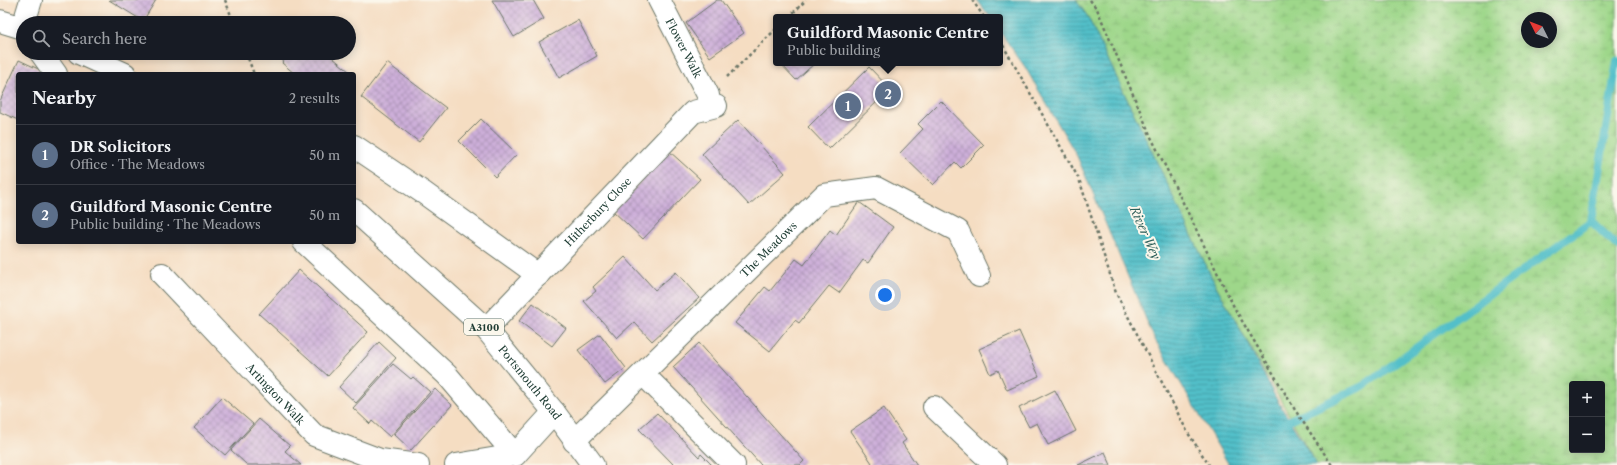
<!DOCTYPE html>
<html lang="en">
<head>
<meta charset="utf-8">
<style>
  body { margin:0; font-family:"Libre Caslon Text",serif; background:#20242c; color:#f1f3f6 }
  .controls { position:absolute; right:12px; bottom:12px; display:grid; overflow:hidden; border-radius:4px; box-shadow:0 2px 10px #0003 }
  .controls button { width:36px; height:36px; display:grid; place-items:center; padding:0; border:0; border-bottom:1px solid #363941; background:#171b24; color:#f1f3f6; font:20px sans-serif }
  .compass { position:absolute; left:1521px; top:12px; width:36px; height:36px; border-radius:50%; background:#171b24; box-shadow:0 2px 10px #0003; rotate:312deg }
  .you { position:absolute; left:885px; top:295px; width:14px; height:14px; margin:-10px; border:3px solid #fff; border-radius:50%; background:#1a73e8; box-shadow:0 0 0 6px #1a73e833 }
  .badge { display:grid; place-items:center; width:26px; height:26px; border-radius:50%; background:#b45309; color:#fff; font-size:13px; font-weight:700 }
  .pin { position:absolute; translate:-50% -50%; border:2px solid #fff; box-shadow:0 1px 4px #0006 }
  .popup { position:absolute; left:773px; top:14px; width:230px; height:52px; box-sizing:border-box; display:grid; place-content:center; border-radius:4px; background:#171b24; filter:drop-shadow(0 1px 3px #0005); font-size:13px; white-space:nowrap; color:#9ea1a6 }
  .popup b { font-size:15px; color:#f1f3f6 }
  .popup::after { content:''; position:absolute; left:50%; top:100%; margin-left:-8px; border:8px solid transparent; border-top-color:#171b24 }
  .list { margin:0; padding:0; list-style:none }
  h2 { display:flex; justify-content:space-between; align-items:center; height:52px; margin:0; padding:0 16px; font-size:17px }
  h2 small { font-size:13px; font-weight:400; color:#9ea1a6 }
  .list li { display:grid; grid-template-columns:26px 1fr auto; gap:12px; align-items:center; box-sizing:border-box; height:60px; padding:0 16px; border-top:1px solid #363941 }
  .list b { display:block; font-size:15px; white-space:nowrap }
  .list p { margin:0; font-size:13px; white-space:nowrap; color:#9ea1a6 }
  .list em { font-size:13px; font-style:normal; color:#9ea1a6 }
  .icon { flex:none; width:22px; height:22px; fill:none; stroke:currentColor; stroke-width:2; stroke-linecap:round; stroke-linejoin:round }
  .map { position:relative; flex:none; width:1617px; height:465px; overflow:hidden }
  .search { position:absolute; background:#171b24; box-shadow:0 2px 10px #0003; left:16px; top:16px; width:340px; height:44px; display:flex; align-items:center; gap:10px; box-sizing:border-box; padding:0 14px; border-radius:22px; color:#9ea1a6; font-size:15px }
  .panel { position:absolute; background:#171b24; box-shadow:0 2px 10px #0003; left:16px; top:72px; width:340px; height:172px; border-radius:4px }
  .map>svg:first-child { display:block }
  .wetland { fill:url(#wetland-marsh); stroke:#5e8a5f; fill-rule:evenodd }
  .water { fill:url(#water-rules); stroke:#387e7e }
  .lines { fill:none; stroke-linecap:round; stroke-linejoin:round }
  .stream { stroke:#52bfc9; stroke-width:8 }
  .building { fill:url(#building-cross-hatch) }
  .minor-casing { stroke:#6a7566; stroke-width:24 }
  .major-casing { stroke:#6a7566; stroke-width:24 }
  .path { stroke:#6a7566; stroke-width:2.5; stroke-dasharray:3 3; stroke-linecap:butt }
  .minor { stroke:#fff; stroke-width:22 }
  .major { stroke:#fff; stroke-width:22 }
  .labels { text-anchor:middle; stroke-width:4; stroke-linejoin:round; paint-order:stroke }
  .shield { fill:#fbf7ec; stroke:#61756b; stroke-width:1 }
  .shield-label { font-size:10px; font-weight:bold; fill:#1f3d34 }
  .street-label { font-size:11px; fill:#1f3d34; stroke:#fbf7ec }
  .water-label { font-size:12px; font-style:italic; fill:#2c5e59; stroke:#fbf7ec }
</style>
</head>
<body>
<div class="map">
<svg width="1617" height="465" viewBox="0 0 1617 465">
  <defs>
    <pattern id="wetland-marsh" width="20" height="14" patternUnits="userSpaceOnUse"><rect width="20" height="14" fill="#9ed78a"/><path d="M1 5h8M5 5V1M11 12h8M15 12V8" fill="none" stroke="#88b978"/></pattern>
    <pattern id="water-rules" width="6" height="5" patternUnits="userSpaceOnUse"><rect width="6" height="5" fill="#52bfc9"/><path d="M0 2.5h6" fill="none" stroke="#439ca4"/></pattern>
    <pattern id="building-cross-hatch" width="8" height="8" patternUnits="userSpaceOnUse"><rect width="8" height="8" fill="#cdafd9"/><path d="M0 0l8 8M0 8l8-8" fill="none" stroke="#a690b1"/></pattern>
  </defs>
  <rect width="100%" height="100%" fill="#fbf7ec"/>
  <filter id="ink" filterUnits="userSpaceOnUse"><feTurbulence type="fractalNoise" baseFrequency=".025" numOctaves="2"/><feDisplacementMap in="SourceGraphic" scale="8" xChannelSelector="R" yChannelSelector="G"/><feConvolveMatrix kernelMatrix="1 2 1 2 8 2 1 2 1" color-interpolation-filters="sRGB"/></filter>
  <filter id="wash" filterUnits="userSpaceOnUse"><feTurbulence type="fractalNoise" baseFrequency=".012" numOctaves="4" result="noise"/><feDisplacementMap in="SourceGraphic" scale="16" xChannelSelector="R" yChannelSelector="G"/><feGaussianBlur stdDeviation="0.9" result="paint"/><feColorMatrix in="noise" values="0 0 0 0 0 0 0 0 0 0 0 0 0 0 0 0 0 1.4 0 .05"/><feComposite in="paint" operator="in"/></filter>
  <g filter="url(#wash)">
    <rect width="100%" height="100%" fill="#f5ddc2"/>
    <!-- wetland -->
    <path class="wetland" d="M 1076,0 L 1617,0 L 1617,465 L 1317,465 L 1214,282 L 1088,17 ZM 1527,18 L 1551,18 L 1551,42 L 1527,42 ZM 1572,384 L 1602,384 L 1602,450 L 1572,450 Z"/>
    <!-- water -->
    <polygon class="water" points="977,0 1076,0 1088,17 1214,282 1245,338 1277,400 1317,465 1229,465 1154,338 1077,156 1025,67 1000,32 1000,17 990,17"/>
    <g class="lines">
      <!-- stream -->
      <g class="stream">
        <polyline points="1591,221 1617,61"/>
        <polyline points="1281,424 1363,386 1591,221 1617,246"/>
      </g>
    </g>
    <g id="blocks">
      <!-- building -->
      <g class="building">
        <polygon points="109,0 156,0 143,21"/>
        <polygon points="492,0 533,0 544,19 514,37"/>
        <polygon points="717,0 721,0 744,33 710,57 686,23"/>
        <polygon points="578,20 597,56 559,78 539,42"/>
        <polygon points="290,53 327,53 350,72 348,74 295,74 282,63"/>
        <polygon points="19,60 49,74 18,74 18,120 0,112 0,101"/>
        <polygon points="387,63 446,108 419,142 361,97"/>
        <polygon points="780,63 815,63 796,80"/>
        <polygon points="869,67 890,89 829,149 808,127"/>
        <polygon points="941,101 984,145 961,168 955,162 933,185 900,153 923,129 918,124"/>
        <polygon points="481,119 517,154 495,177 459,141"/>
        <polygon points="738,120 785,173 749,205 702,154"/>
        <polygon points="669,151 700,179 643,239 613,211"/>
        <polygon points="859,202 893,227 868,263 863,260 839,293 829,286 799,323 795,320 770,351 735,323 765,287 770,291 796,259 804,265 830,230 836,235"/>
        <polygon points="625,257 655,290 676,272 699,298 652,341 634,322 617,338 584,301 596,291 593,287"/>
        <polygon points="299,270 368,332 328,376 259,314"/>
        <polygon points="533,303 566,328 552,346 519,321"/>
        <polygon points="1019,331 1039,376 1007,390 998,370 990,374 979,349"/>
        <polygon points="600,334 626,368 605,384 578,350"/>
        <polygon points="379,342 396,358 356,403 339,387"/>
        <polygon points="699,343 804,461 800,465 761,465 673,367"/>
        <polygon points="393,364 411,379 413,377 430,392 390,437 372,421 370,424 353,408"/>
        <polygon points="435,389 452,405 411,450 394,434"/>
        <polygon points="1055,390 1076,431 1048,445 1037,423 1029,427 1019,408"/>
        <polygon points="222,397 253,424 225,455 194,428"/>
        <polygon points="884,408 906,440 902,443 917,465 869,465 872,463 850,431"/>
        <polygon points="657,413 699,457 701,454 712,465 674,465 639,429"/>
        <polygon points="259,419 290,446 285,451 301,465 247,465 231,450"/>
        <polygon points="1105,452 1111,465 1078,465"/>
      </g>
    </g>
  </g>
  <g filter="url(#ink)">
    <use href="#blocks" fill-opacity="0" stroke="#6a7566" stroke-width="1"/>
    <g class="lines">
      <defs>
        <g id="minor">
          <path id="s1" d="M 659,0 L 708,95"/>
          <polyline points="24,23 31,0"/>
          <polyline points="41,53 56,74"/>
          <polyline points="354,146 424,193 538,275"/>
          <polyline points="304,242 447,375 515,455"/>
          <path id="s2" d="M 162,274 L 314,435 L 380,460 L 418,465"/>
          <path id="s3" d="M 486,329 L 693,112 L 716,106"/>
          <polyline points="643,374 734,465"/>
          <polyline points="934,407 995,465"/>
          <path id="s4" d="M 574,441 L 824,195 L 876,188 L 958,231 L 979,276"/>
          <polyline points="456,465 515,455 554,412"/>
        </g>
        <g id="major">
          <polyline points="0,21 23,28"/>
          <polyline points="79,53 125,74"/>
          <path id="s5" d="M 354,210 L 486,329 L 554,412 L 593,465"/>
        </g>
      </defs>
      <!-- minor casing -->
      <use href="#minor" class="minor-casing"/>
      <!-- major casing -->
      <use href="#major" class="major-casing"/>
      <!-- path -->
      <g class="path">
        <polyline points="225,0 234,23"/>
        <polyline points="972,0 984,17"/>
        <polyline points="1090,0 1097,9 1151,137 1235,309 1295,410 1332,465"/>
        <polyline points="789,17 806,0"/>
        <polyline points="1000,40 1079,179 1116,293 1188,433 1209,465"/>
        <polyline points="246,53 254,74"/>
        <polyline points="727,77 776,29"/>
      </g>
      <!-- minor -->
      <use href="#minor" class="minor"/>
      <!-- major -->
      <use href="#major" class="major"/>
    </g>
  </g>
  <g class="labels">
    <!-- shield labels -->
    <rect class="shield" x="464" y="319" width="40" height="16" rx="3"/>
    <g class="shield-label">
      <text x="484" y="331">A3100</text>
    </g>
    <!-- street labels -->
    <g class="street-label">
      <text dy="4" stroke="none"><textPath href="#s1" startOffset="54">Flower Walk</textPath></text>
      <text dy="4" stroke="none"><textPath href="#s3" startOffset="162">Hitherbury Close</textPath></text>
      <text dy="4" stroke="none"><textPath href="#s4" startOffset="273">The Meadows</textPath></text>
      <text dy="4" stroke="none"><textPath href="#s5" startOffset="247">Portsmouth Road</textPath></text>
      <text dy="4" stroke="none"><textPath href="#s2" startOffset="165">Artington Walk</textPath></text>
    </g>
    <!-- water labels -->
    <g class="water-label">
      <text transform="translate(1145 233) rotate(66)" y="4">River Wey</text>
    </g>
  </g>
</svg>
<div class="controls">
<button>+</button>
<button>−</button>
</div>
<svg class="compass" viewBox="-18 -18 36 36"><path d="M0-13l5 13h-10z" fill="#e53935"/><path d="M0 13l5-13h-10z" fill="#9ea1a6"/></svg>
<div class="you"></div>
<div class="pin badge" style="left:848px;top:106px;background:#5c6f8a">1</div>
<div class="pin badge" style="left:888px;top:94px;background:#5c6f8a">2</div>
<div class="popup"><b>Guildford Masonic Centre</b>Public building</div>
<div class="search"><svg class="icon" aria-label="search" viewBox="0 0 24 24"><circle cx="10" cy="10" r="6"/><path d="M15 15l6 6"/></svg>Search here</div>
<section class="panel">
<h2>Nearby<small>2 results</small></h2>
<ul class="list">
<li><span class="badge" style="background:#5c6f8a">1</span><div><b>DR Solicitors</b><p>Office · The Meadows</p></div><em>50 m</em></li>
<li><span class="badge" style="background:#5c6f8a">2</span><div><b>Guildford Masonic Centre</b><p>Public building · The Meadows</p></div><em>50 m</em></li>
</ul>
</section>
</div>
</body>
</html>
